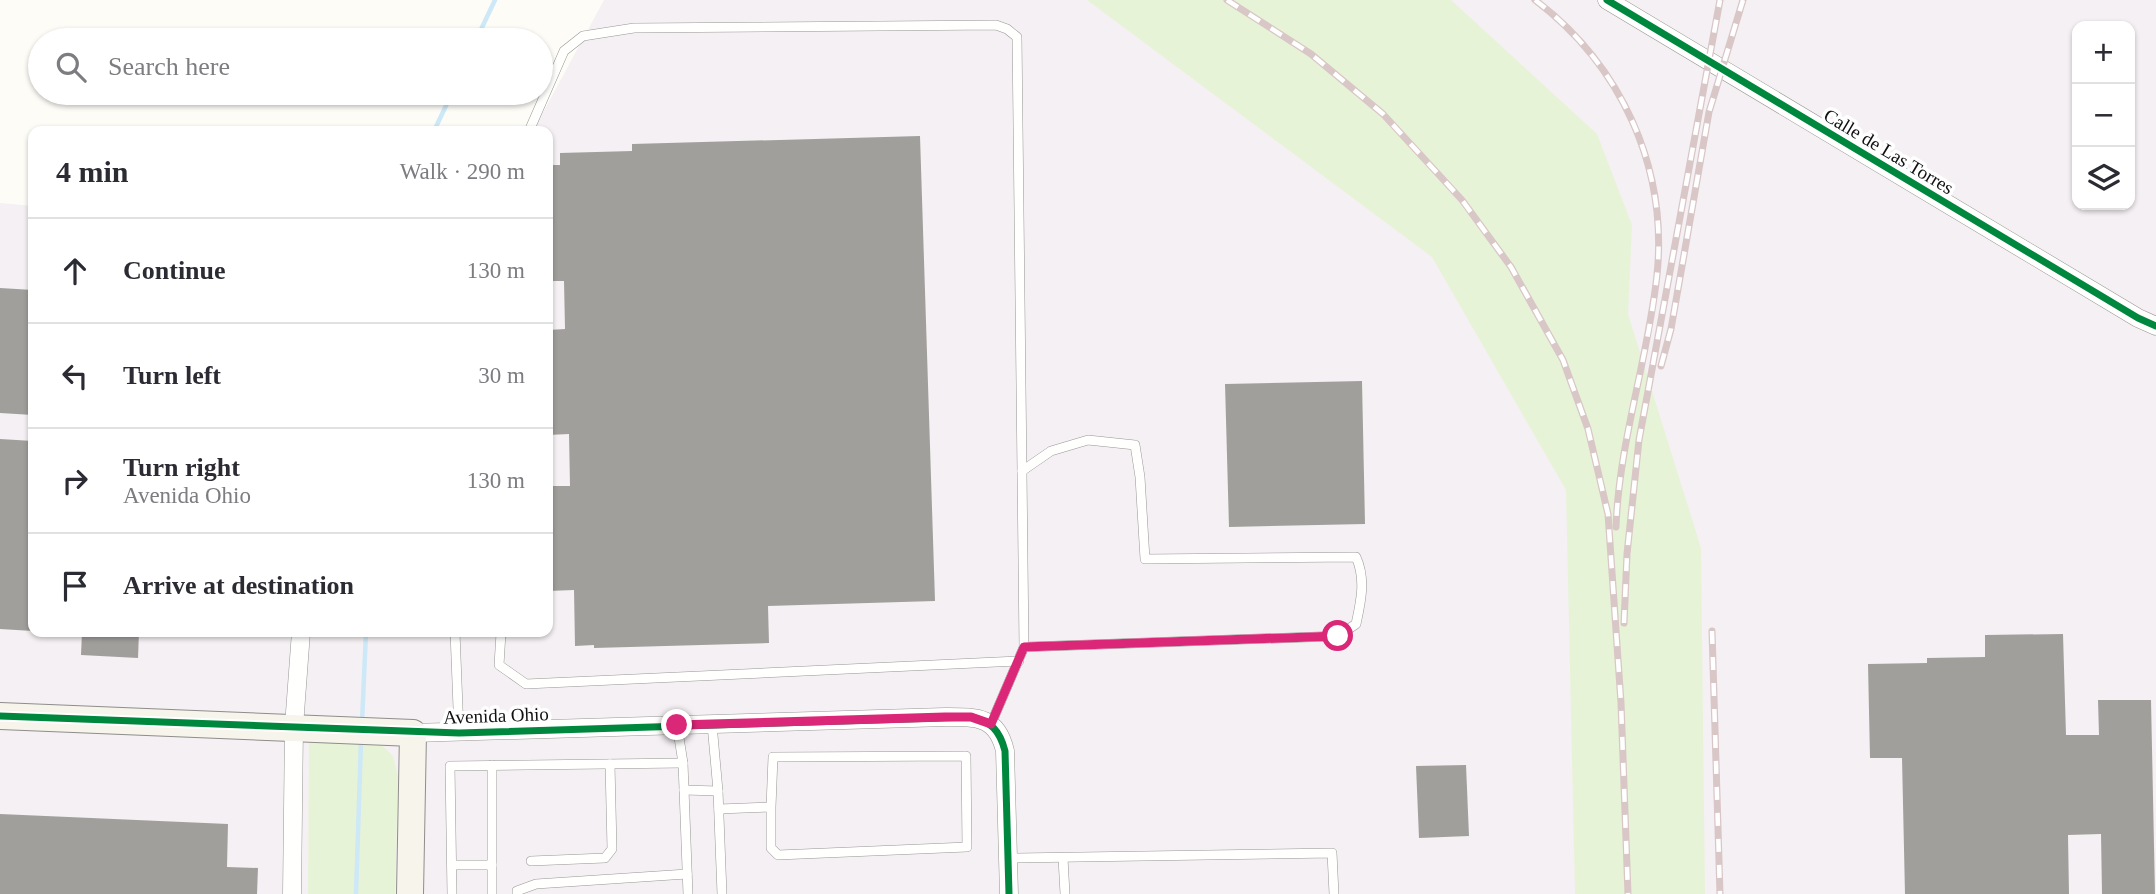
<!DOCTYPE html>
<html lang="en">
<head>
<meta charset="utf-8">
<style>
  body { margin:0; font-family:Georgia,serif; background:#f7f7f7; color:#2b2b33 }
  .controls { position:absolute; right:21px; top:21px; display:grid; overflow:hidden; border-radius:14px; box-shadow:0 2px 5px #0004 }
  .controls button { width:63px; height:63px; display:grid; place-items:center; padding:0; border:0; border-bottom:2px solid #e1e1e2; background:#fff; color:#2b2b33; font:35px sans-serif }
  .stop { position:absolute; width:21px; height:21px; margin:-16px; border:5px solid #db2777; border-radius:50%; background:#fff }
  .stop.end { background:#db2777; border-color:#fff; box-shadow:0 2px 7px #0008 }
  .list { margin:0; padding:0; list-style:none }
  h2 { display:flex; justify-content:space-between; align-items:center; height:91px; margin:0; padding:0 28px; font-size:30px }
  h2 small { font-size:23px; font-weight:400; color:#7c7c81 }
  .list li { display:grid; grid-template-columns:46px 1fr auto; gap:21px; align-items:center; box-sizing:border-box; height:105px; padding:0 28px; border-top:2px solid #e1e1e2 }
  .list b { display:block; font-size:26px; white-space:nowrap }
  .list p { margin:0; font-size:23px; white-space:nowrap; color:#7c7c81 }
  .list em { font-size:23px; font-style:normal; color:#7c7c81 }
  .icon { flex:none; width:38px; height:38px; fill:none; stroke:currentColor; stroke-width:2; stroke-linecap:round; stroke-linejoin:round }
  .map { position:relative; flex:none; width:2156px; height:894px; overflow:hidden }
  .search { position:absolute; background:#fff; box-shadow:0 2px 5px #0004; left:28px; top:28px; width:525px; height:77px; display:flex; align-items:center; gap:18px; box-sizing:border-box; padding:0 24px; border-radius:38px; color:#7c7c81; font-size:26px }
  .panel { position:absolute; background:#fff; box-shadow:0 2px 5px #0004; left:28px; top:126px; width:525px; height:511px; border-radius:14px }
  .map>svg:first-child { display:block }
  .industrial { fill:#f5f0f3; fill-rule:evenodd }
  .green { fill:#e7f3d7 }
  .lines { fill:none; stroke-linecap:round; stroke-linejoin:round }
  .stream { stroke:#cde8f7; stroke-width:4.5 }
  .building { fill:#a19f9c }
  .lane-casing { stroke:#979795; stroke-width:10 }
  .street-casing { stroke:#979795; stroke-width:19 }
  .secondary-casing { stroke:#8e8d8b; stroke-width:28 }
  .lane { stroke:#fffffe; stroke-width:9 }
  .street { stroke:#fffffe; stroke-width:18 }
  .secondary { stroke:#f6f4eb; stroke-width:26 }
  .rail-casing { stroke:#d9c6c7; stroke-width:7 }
  .rail { stroke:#fff; stroke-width:4.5; stroke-dasharray:13; stroke-linecap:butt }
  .cycleway-casing { stroke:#fff; stroke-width:11 }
  .cycleway { stroke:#00873e; stroke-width:7 }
  .route { stroke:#db2777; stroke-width:9 }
  .labels { text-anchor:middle; stroke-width:7; stroke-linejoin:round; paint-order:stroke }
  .street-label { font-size:19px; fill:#111; stroke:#fff }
</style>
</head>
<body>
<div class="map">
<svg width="2156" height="894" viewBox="0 0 2156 894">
  <rect width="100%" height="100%" fill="#fdfcf7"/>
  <!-- industrial -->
  <path class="industrial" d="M 604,0 L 2156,0 L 2156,894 L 0,894 L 0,203 L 33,206 L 33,632 L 548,632 L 548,131 L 533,131 ZM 2077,26 L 2130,26 L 2130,205 L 2077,205 Z"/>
  <!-- green -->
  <g class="green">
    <polygon points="1087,0 1451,0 1597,134 1632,225 1628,314 1701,548 1705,894 1575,894 1566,490 1432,257"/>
    <polygon points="378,742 393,756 398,776 395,894 308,894 309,743"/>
  </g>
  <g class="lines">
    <!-- stream -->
    <g class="stream">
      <polyline points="476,40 495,0"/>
      <polyline points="434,131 452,93"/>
      <polyline points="362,722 366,632"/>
      <polyline points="356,894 361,741"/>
    </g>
  </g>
  <!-- building -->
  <g class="building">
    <polygon points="920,136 935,601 768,606 769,643 594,648 594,645 575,646 574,590 548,591 550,486 570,486 569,434 548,435 548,330 565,329 564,281 548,281 548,165 560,165 560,153 632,151 632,144"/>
    <polygon points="0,288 33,290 33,415 0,413"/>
    <polygon points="1362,381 1365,524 1229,527 1225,384"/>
    <polygon points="0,439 33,441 33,631 0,629"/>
    <polygon points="82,632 139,632 138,658 81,655"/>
    <polygon points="2063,634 2066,735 2099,735 2098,700 2151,700 2155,894 2102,894 2101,834 2068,835 2069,894 1905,894 1902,758 1870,758 1868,664 1927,663 1927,658 1985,657 1985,635"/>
    <polygon points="1466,765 1469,836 1419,838 1416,766"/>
    <polygon points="0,814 228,824 227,867 258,868 257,894 0,894"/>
  </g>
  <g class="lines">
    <defs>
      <g id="lane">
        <polyline points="529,131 564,51 583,36 634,28 996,25 1007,29 1017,37 1024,647 991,724"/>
        <path d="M 1022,471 L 1051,451 L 1088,440 L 1135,445 L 1140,477 L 1145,559 L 1356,557 C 1366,579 1361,601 1356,624 L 1338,636 L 1024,647"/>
        <polyline points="455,632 459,733"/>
        <polyline points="506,632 501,633 499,665 526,684 1019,661"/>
        <polyline points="712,724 718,791 722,894"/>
        <polyline points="677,725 683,763 688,894"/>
        <polyline points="684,790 718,791"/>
        <polyline points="719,809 771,807 771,848 778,855 967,847 966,756 773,757 771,807"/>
        <polyline points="1008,858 1332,853 1334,894"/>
        <polyline points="1063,858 1065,894"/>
        <polyline points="531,861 605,858 612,849 610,764"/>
        <polyline points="452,865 492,865"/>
        <polyline points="452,894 450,766 683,763"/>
        <polyline points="492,894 492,765"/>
        <polyline points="517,894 517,891 536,884 687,874"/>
      </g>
      <g id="street">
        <polyline points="1607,0 2138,318 2156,326"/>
        <path d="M 413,733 L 945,717 C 977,717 997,716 1005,751 L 1009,894"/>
        <polyline points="292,894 294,726 301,632"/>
      </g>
      <polyline id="secondary" points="0,716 413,733 410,894"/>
    </defs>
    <!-- lane casing -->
    <use href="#lane" class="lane-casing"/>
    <!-- street casing -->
    <use href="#street" class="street-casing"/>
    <!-- secondary casing -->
    <use href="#secondary" class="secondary-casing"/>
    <!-- lane -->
    <use href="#lane" class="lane"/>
    <!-- street -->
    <use href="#street" class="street"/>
    <!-- secondary -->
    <use href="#secondary" class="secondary"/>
    <defs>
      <g id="rail">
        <polyline points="1227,0 1311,54 1383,114 1462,200 1511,267 1563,360 1588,429 1608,514 1621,703 1628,894"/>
        <path d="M 1535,0 C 1621,65 1668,167 1657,275 C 1648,359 1619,442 1616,527"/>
        <polyline points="1661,366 1671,329 1709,112 1743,0"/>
        <polyline points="1624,623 1627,554 1639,440 1720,0"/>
        <polyline points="1712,631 1720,894"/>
      </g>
    </defs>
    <!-- rail casing -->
    <use href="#rail" class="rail-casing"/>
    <!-- rail -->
    <use href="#rail" class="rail"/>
    <defs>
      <g id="cycleway">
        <polyline points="1607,0 2138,318 2156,326"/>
        <path d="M 0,716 L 459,733 L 971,717 C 991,721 1000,731 1005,751 L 1009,894"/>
      </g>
    </defs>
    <!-- cycleway casing -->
    <use href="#cycleway" class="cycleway-casing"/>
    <!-- cycleway -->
    <use href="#cycleway" class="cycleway"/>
  </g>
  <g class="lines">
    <!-- route -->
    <polyline class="route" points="677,725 945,717 971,717 991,724 1024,647 1338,636"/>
  </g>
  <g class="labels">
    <!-- street labels -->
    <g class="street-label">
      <text transform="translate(1889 151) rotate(31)" y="7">Calle de Las Torres</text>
      <text transform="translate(496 715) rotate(-2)" y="7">Avenida Ohio</text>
    </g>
  </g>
</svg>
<div class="controls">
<button>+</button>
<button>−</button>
<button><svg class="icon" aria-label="layers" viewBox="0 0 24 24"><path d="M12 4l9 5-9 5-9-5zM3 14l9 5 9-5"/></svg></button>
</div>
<div class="stop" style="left:1338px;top:636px"></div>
<div class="stop end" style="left:677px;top:725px"></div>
<div class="search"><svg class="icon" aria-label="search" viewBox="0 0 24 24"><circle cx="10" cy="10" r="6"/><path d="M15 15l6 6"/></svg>Search here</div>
<section class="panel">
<h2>4 min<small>Walk · 290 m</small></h2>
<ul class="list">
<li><svg class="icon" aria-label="ahead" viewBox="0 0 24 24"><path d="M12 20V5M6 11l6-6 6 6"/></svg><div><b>Continue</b></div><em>130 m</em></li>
<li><svg class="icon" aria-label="left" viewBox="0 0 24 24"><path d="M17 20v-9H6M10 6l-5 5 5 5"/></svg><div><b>Turn left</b></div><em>30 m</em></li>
<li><svg class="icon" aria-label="right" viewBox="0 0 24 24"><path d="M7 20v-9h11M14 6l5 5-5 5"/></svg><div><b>Turn right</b><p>Avenida Ohio</p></div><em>130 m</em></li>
<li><svg class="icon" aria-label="arrive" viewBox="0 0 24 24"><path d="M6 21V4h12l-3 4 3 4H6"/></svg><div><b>Arrive at destination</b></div></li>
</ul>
</section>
</div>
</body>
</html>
